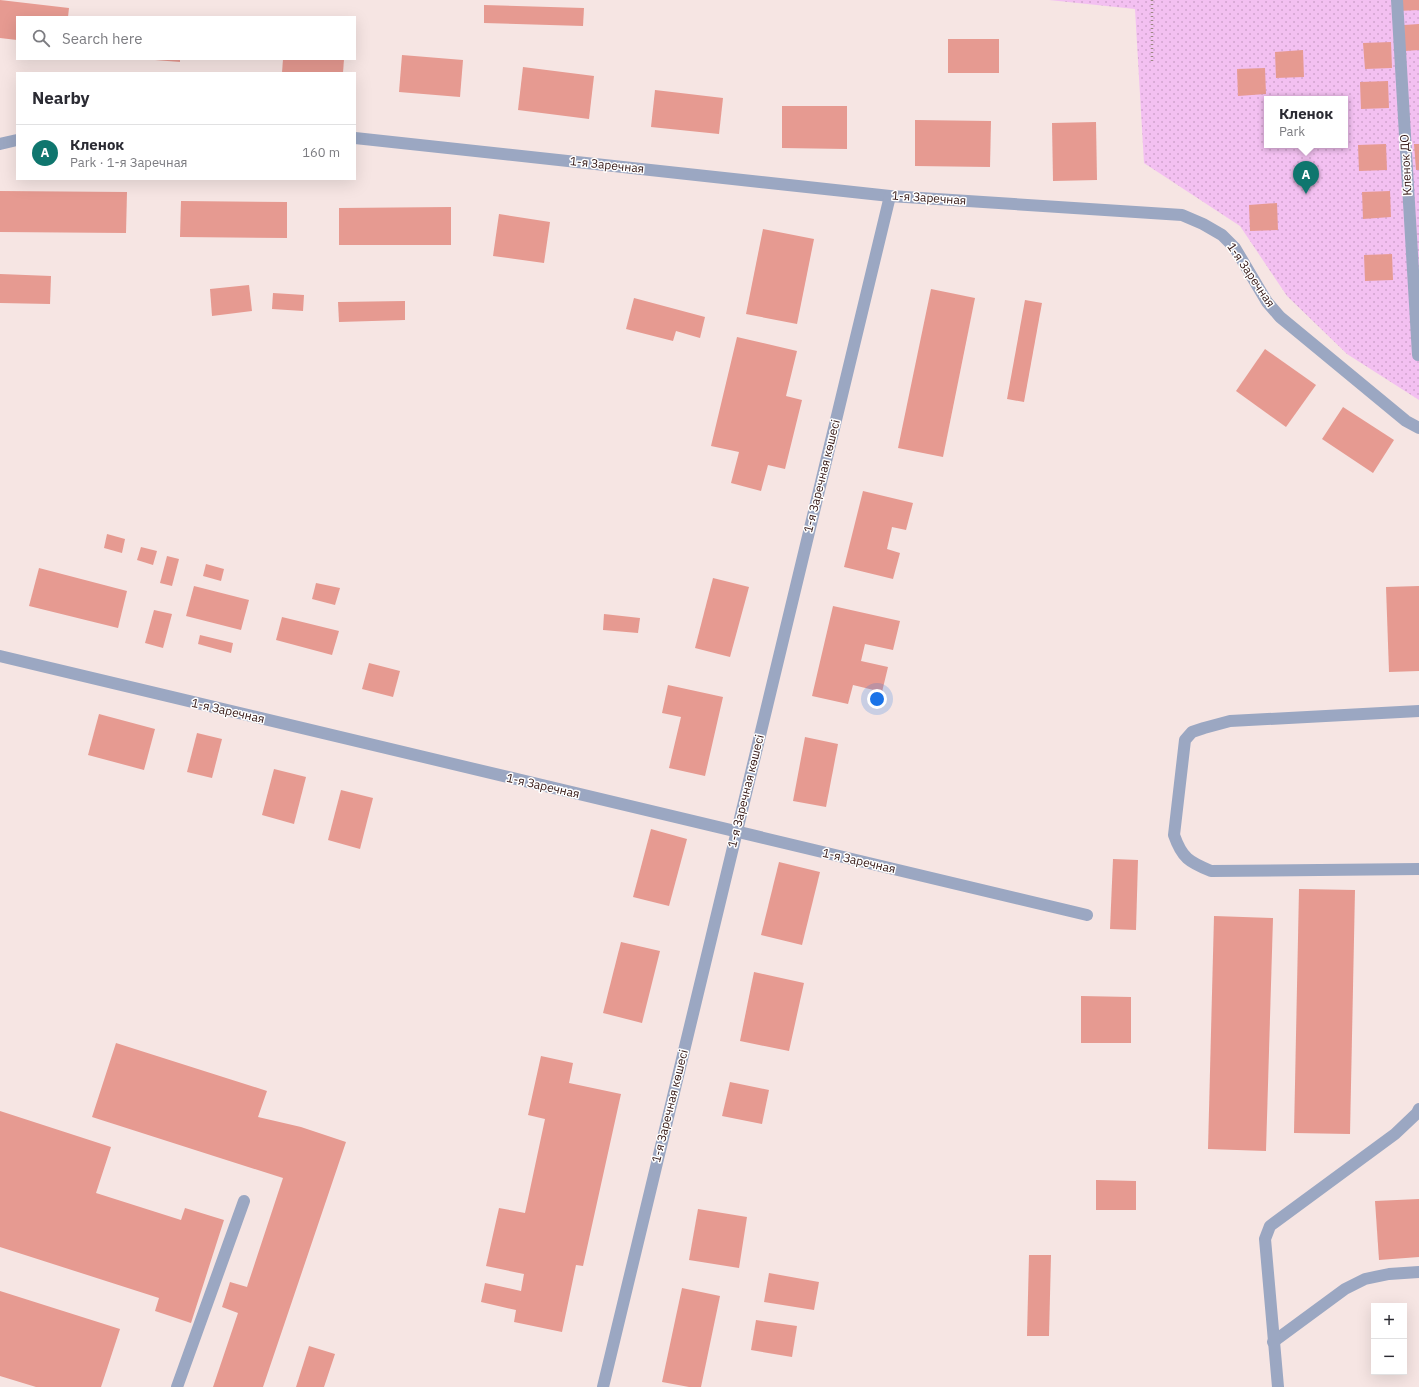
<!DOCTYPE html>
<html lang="en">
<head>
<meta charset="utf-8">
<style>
  body { margin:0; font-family:"IBM Plex Sans",sans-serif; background:#f7f7f7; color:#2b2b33 }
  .controls { position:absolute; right:12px; bottom:12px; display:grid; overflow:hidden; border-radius:0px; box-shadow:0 4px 16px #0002 }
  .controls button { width:36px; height:36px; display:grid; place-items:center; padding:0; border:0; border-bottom:1px solid #e1e1e2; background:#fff; color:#2b2b33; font:20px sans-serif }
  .you { position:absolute; left:877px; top:699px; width:14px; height:14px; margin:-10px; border:3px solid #fff; border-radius:50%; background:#1a73e8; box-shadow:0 0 0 6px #1a73e833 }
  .badge { display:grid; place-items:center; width:26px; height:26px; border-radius:50%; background:#0f766e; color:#fff; font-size:13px; font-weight:700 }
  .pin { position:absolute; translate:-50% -33px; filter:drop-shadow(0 1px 2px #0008) }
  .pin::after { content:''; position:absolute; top:21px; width:14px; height:12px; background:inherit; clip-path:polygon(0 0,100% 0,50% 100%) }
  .popup { position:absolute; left:1264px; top:96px; width:84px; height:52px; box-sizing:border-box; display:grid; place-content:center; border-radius:0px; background:#fff; filter:drop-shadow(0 1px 3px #0005); font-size:13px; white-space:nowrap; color:#7c7c81 }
  .popup b { font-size:15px; color:#2b2b33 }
  .popup::after { content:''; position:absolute; left:50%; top:100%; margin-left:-8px; border:8px solid transparent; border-top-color:#fff }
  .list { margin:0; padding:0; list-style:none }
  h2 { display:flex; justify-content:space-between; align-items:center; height:52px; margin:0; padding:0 16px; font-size:17px }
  h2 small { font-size:13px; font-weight:400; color:#7c7c81 }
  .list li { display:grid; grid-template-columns:26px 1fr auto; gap:12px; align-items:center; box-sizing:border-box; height:56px; padding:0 16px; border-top:1px solid #e1e1e2 }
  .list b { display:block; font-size:15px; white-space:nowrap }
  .list p { margin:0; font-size:13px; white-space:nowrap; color:#7c7c81 }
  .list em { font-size:13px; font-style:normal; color:#7c7c81 }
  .icon { flex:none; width:22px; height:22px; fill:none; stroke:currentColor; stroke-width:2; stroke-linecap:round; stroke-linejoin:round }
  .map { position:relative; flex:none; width:1419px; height:1387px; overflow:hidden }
  .search { position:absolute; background:#fff; box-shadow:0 4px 16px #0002; left:16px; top:16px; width:340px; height:44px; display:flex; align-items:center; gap:10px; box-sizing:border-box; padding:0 14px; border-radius:0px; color:#7c7c81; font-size:15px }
  .panel { position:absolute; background:#fff; box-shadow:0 4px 16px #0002; left:16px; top:72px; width:340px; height:108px; border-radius:0px }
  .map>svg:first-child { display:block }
  .garden { fill:url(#garden-dots); fill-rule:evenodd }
  .building { fill:#e69a91 }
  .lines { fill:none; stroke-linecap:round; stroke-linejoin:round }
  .path { stroke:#9e8885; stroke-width:2.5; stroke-dasharray:1 3; stroke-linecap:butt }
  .service { stroke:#9ba7c2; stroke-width:12 }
  .minor { stroke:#9ba7c2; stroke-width:12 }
  .labels { text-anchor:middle; stroke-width:3; stroke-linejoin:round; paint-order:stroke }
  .street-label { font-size:12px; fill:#341714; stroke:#fff }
</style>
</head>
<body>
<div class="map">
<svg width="1419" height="1387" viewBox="0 0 1419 1387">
  <defs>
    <pattern id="garden-dots" width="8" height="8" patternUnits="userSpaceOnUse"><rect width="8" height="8" fill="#f3c0f1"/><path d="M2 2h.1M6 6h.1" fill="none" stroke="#d1a4ce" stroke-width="1.8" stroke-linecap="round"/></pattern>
  </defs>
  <rect width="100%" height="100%" fill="#f6e5e3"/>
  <!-- garden -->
  <path class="garden" d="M 1049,0 L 1419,0 L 1419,400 L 1347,354 L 1287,296 L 1240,226 L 1144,163 L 1135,9 ZM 1267,99 L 1345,99 L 1345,145 L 1267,145 Z"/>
  <!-- building -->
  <g class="building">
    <polygon points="0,0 69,8 68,17 17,17 17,40 0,38"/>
    <polygon points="1398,0 1419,0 1419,10 1398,11"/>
    <polygon points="484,5 584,8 583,26 484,23"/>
    <polygon points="1419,24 1419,50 1405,51 1404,25"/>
    <rect x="948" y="39" width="51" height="34"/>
    <polygon points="1391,42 1392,68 1365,69 1363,43"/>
    <polygon points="1303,50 1304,77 1276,78 1275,52"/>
    <polygon points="402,55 463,60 460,97 399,92"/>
    <polygon points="155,59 180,59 180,62 155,60"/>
    <polygon points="283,59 344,59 343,73 282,73"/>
    <polygon points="523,67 594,76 589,119 518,110"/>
    <polygon points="1265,68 1266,94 1238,96 1237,69"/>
    <polygon points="1388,81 1389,108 1361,109 1360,82"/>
    <polygon points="655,90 723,98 719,134 651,127"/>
    <polygon points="782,106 847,106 847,149 782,148"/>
    <polygon points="915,120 991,121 990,167 915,166"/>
    <polygon points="1096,122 1097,180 1053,181 1052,123"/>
    <polygon points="1386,144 1387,170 1359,171 1358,145"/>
    <polygon points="1414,144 1419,144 1419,170 1416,170"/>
    <polygon points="0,191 127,192 126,233 0,232"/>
    <polygon points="1390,191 1391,217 1363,219 1362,192"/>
    <polygon points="181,201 287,202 287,238 180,237"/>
    <polygon points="1277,203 1278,230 1250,231 1249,205"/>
    <polygon points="451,207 451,245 339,245 339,208"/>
    <polygon points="499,214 550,222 544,263 493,256"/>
    <polygon points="763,229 814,239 797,324 746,314"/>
    <polygon points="1392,254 1393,280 1365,281 1364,255"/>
    <polygon points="0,274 51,276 50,304 0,303"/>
    <polygon points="249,285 252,311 212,316 210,289"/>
    <polygon points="931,289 975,298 943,457 898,448"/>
    <polygon points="273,293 304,295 303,311 272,309"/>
    <polygon points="634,298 705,317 700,338 676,331 673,341 626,329"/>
    <polygon points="1025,300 1042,303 1024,402 1007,399"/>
    <polygon points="405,301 405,320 339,322 338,302"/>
    <polygon points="737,337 797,351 786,396 802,400 785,469 768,465 761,491 731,483 739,452 711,446"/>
    <polygon points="1265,349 1316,385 1286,427 1236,391"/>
    <polygon points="1343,407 1394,440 1373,473 1322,439"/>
    <polygon points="863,491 913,503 906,530 892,527 887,549 900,553 893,579 844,567"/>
    <polygon points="107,534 125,539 122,553 104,548"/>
    <polygon points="141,547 157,551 153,565 137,560"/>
    <polygon points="167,556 179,559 172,586 160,583"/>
    <polygon points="206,564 224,569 221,581 203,576"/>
    <polygon points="39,568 127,591 118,628 29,606"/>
    <polygon points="713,578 749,587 730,657 695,648"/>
    <polygon points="316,583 340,588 335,605 312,599"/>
    <polygon points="194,586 249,600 241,630 186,616"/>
    <polygon points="1419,586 1419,671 1389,672 1386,587"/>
    <polygon points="833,606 900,621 893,650 865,644 861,661 888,667 882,692 853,685 848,704 812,696"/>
    <polygon points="154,610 172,614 163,648 145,643"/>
    <polygon points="604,614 640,618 638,633 603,630"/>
    <polygon points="282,617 339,631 332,655 276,640"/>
    <polygon points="200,635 233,643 231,653 198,644"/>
    <polygon points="369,663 400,671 393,697 362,689"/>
    <polygon points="668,685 723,697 705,776 669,768 681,717 662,713"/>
    <polygon points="99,714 155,729 144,770 88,755"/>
    <polygon points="197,733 222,739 212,778 187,772"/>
    <polygon points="805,737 838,744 826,807 793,801"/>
    <polygon points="274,769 306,777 294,824 262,815"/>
    <polygon points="341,790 373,798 360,849 328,840"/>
    <polygon points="651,829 687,839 669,906 633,897"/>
    <polygon points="1113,859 1138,860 1136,930 1110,929"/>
    <polygon points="779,862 820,872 802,945 761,935"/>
    <polygon points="1299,889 1355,890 1350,1134 1294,1133"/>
    <polygon points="1214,916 1273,918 1266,1151 1208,1149"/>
    <polygon points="621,942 660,951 642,1023 603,1013"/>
    <polygon points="754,972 804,983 789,1051 740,1041"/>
    <polygon points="1081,996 1131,997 1131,1043 1081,1043"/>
    <polygon points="116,1043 267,1091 258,1117 301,1127 346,1142 263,1387 213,1387 238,1313 222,1307 230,1282 247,1287 283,1178 92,1117"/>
    <polygon points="541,1056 573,1063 569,1083 621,1094 583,1266 576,1265 562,1332 514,1322 516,1310 481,1302 485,1283 521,1291 524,1274 486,1266 499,1208 525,1213 545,1119 528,1115"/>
    <polygon points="730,1082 769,1090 762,1124 722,1116"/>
    <polygon points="0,1111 111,1147 96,1193 181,1220 185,1208 224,1220 191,1323 155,1311 159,1298 0,1247"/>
    <polygon points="1096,1180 1136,1181 1136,1210 1096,1210"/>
    <polygon points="1419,1199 1419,1257 1379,1260 1375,1201"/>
    <polygon points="698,1209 747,1217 739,1268 689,1260"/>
    <polygon points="1029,1255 1051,1255 1049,1336 1027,1336"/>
    <polygon points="769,1273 819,1282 814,1310 764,1302"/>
    <polygon points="682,1288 720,1296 701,1387 689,1387 662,1382"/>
    <polygon points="0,1291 120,1329 101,1387 36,1387 0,1376"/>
    <polygon points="756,1320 797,1326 792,1357 751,1350"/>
    <polygon points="309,1346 335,1354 324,1387 296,1387"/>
  </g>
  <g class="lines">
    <!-- path -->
    <polyline class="path" points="1152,0 1152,64"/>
    <!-- service -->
    <g class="service">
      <path d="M 1419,711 L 1230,721 L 1204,728 L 1192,732 L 1185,740 L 1174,835 C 1182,858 1189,862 1211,871 L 1419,869"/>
      <polyline points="1273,1342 1345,1289 1365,1279 1389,1274 1419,1272"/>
      <polyline points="177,1387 244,1201"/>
      <polyline points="1278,1387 1265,1239 1270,1226 1395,1134 1417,1113 1419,1109"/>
    </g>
    <!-- minor -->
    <g class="minor">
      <polyline points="1397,0 1418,355"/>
      <polyline points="355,138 890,196 1182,215 1203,224 1222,235 1235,248 1267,302 1280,317 1406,421 1419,428"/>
      <polyline points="0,144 17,140"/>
      <polyline points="0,656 1087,915"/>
      <polyline points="603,1387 890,196"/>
    </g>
  </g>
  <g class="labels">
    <!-- street labels -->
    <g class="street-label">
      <text transform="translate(607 165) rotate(6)" y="4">1-я Заречная</text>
      <text transform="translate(1406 165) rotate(-93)" y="4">Кленок ДО</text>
      <text transform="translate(929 198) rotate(4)" y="4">1-я Заречная</text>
      <text transform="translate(1251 275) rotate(56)" y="4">1-я Заречная</text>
      <text transform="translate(822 476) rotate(-76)" y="4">1-я Заречная көшесі</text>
      <text transform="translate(228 711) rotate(13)" y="4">1-я Заречная</text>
      <text transform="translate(543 786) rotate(13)" y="4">1-я Заречная</text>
      <text transform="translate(746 791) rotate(-76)" y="4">1-я Заречная көшесі</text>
      <text transform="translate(859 861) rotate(13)" y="4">1-я Заречная</text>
      <text transform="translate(670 1106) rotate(-76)" y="4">1-я Заречная көшесі</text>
    </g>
  </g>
</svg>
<div class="controls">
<button>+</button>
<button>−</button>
</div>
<div class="you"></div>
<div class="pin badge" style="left:1306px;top:194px">A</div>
<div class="popup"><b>Кленок</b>Park</div>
<div class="search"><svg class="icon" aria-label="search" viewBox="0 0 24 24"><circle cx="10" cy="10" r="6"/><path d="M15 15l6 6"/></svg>Search here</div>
<section class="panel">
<h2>Nearby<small></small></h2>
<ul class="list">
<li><span class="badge">A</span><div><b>Кленок</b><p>Park · 1-я Заречная</p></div><em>160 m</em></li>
</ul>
</section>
</div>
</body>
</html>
